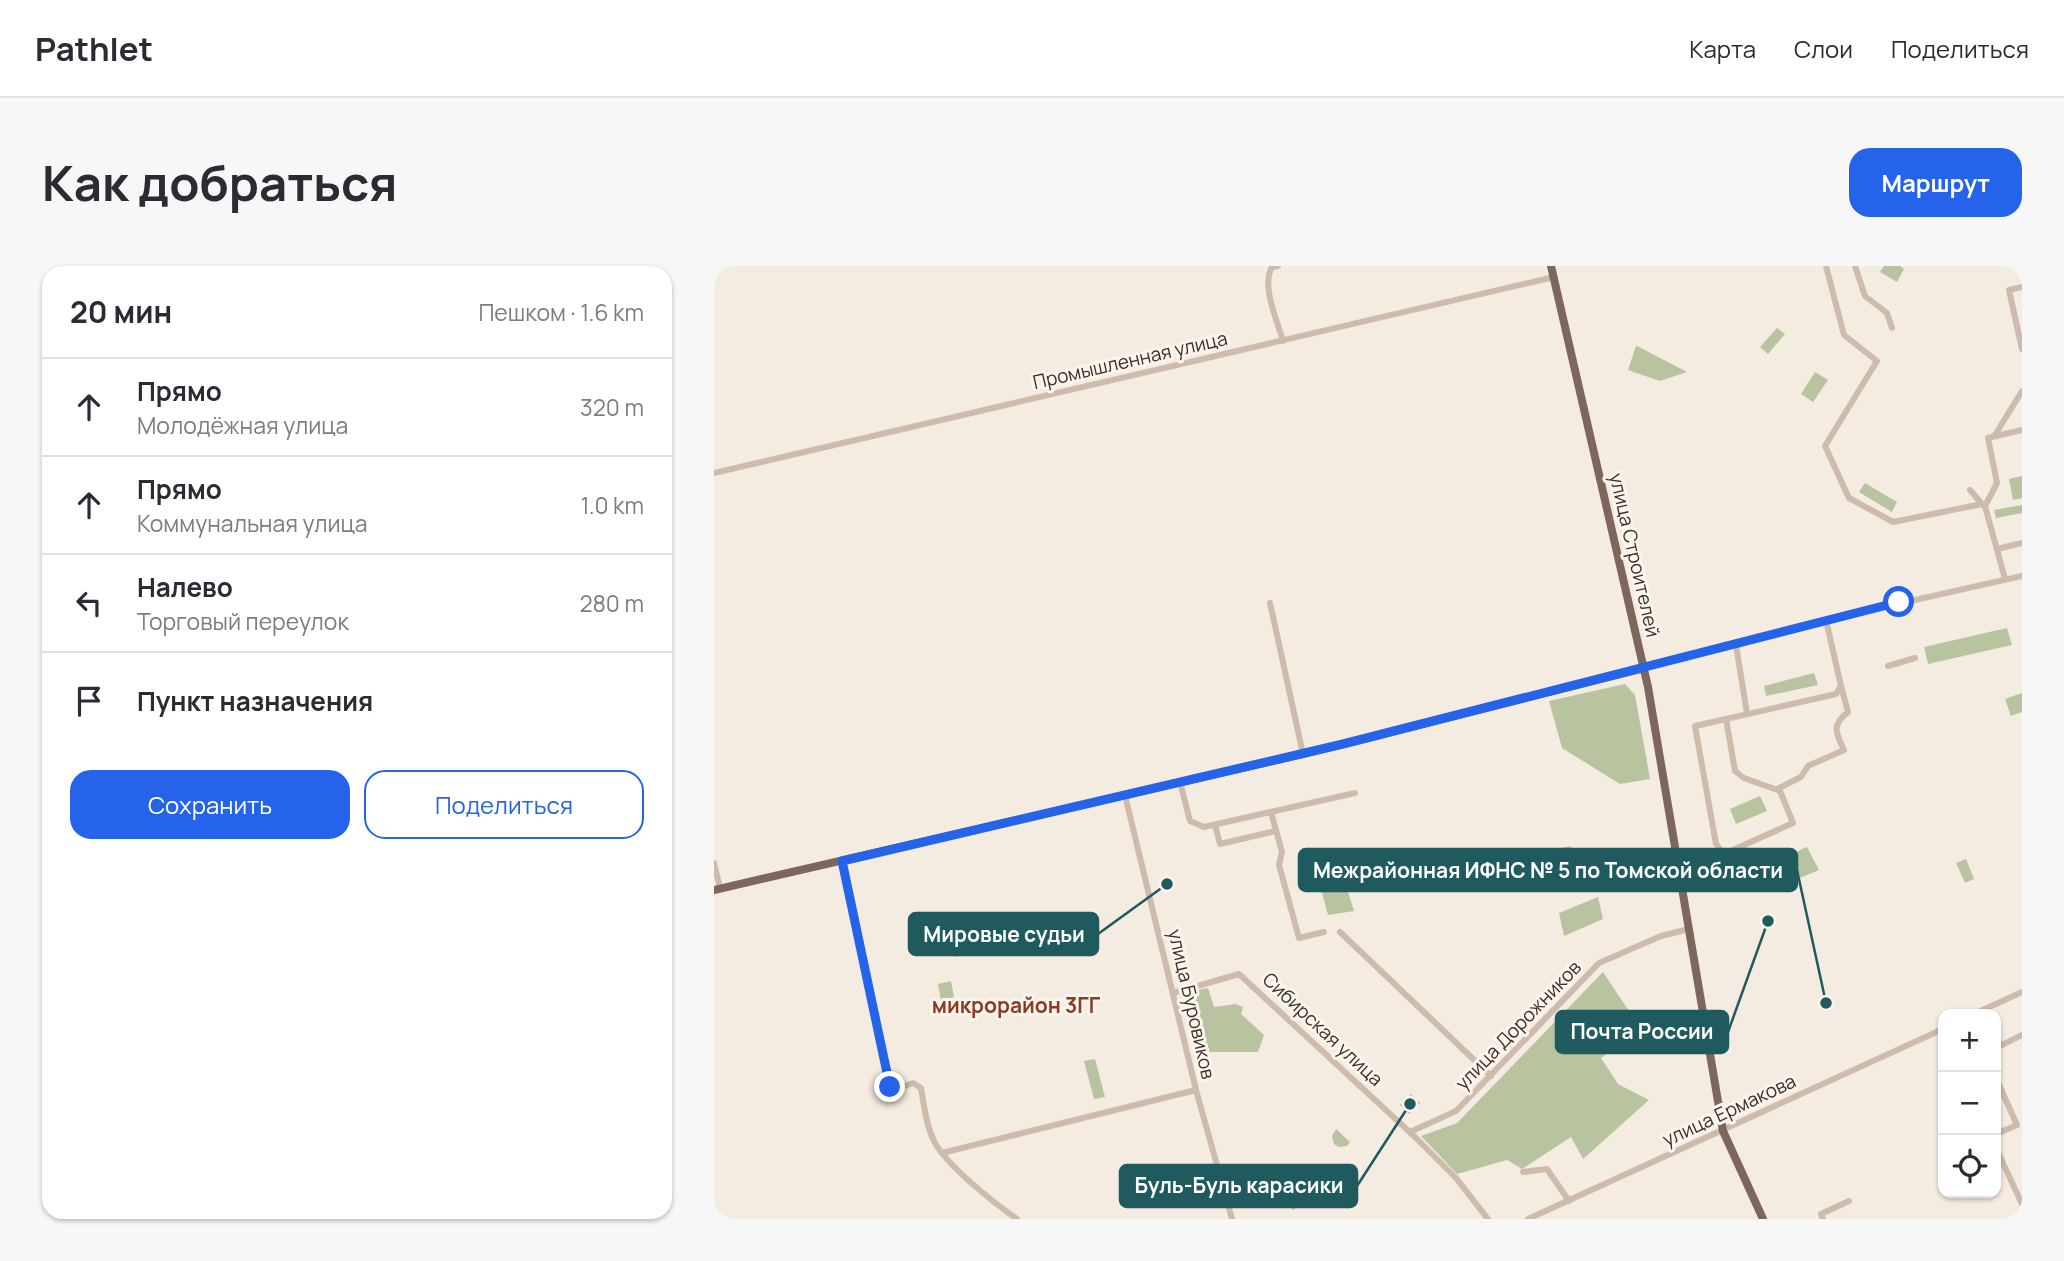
<!DOCTYPE html>
<html lang="ru">
<head>
<meta charset="utf-8">
<style>
  body { margin:0; font-family:Manrope,sans-serif; background:#f7f7f7; color:#2b2b33 }
  .controls { position:absolute; right:21px; bottom:21px; display:grid; overflow:hidden; border-radius:14px; box-shadow:0 2px 5px #0004 }
  .controls button { width:63px; height:63px; display:grid; place-items:center; padding:0; border:0; border-bottom:2px solid #e1e1e2; background:#fff; color:#2b2b33; font:35px sans-serif }
  .stop { position:absolute; width:21px; height:21px; margin:-16px; border:5px solid #2563eb; border-radius:50%; background:#fff }
  .stop.end { background:#2563eb; border-color:#fff; box-shadow:0 2px 7px #0008 }
  .list { margin:0; padding:0; list-style:none }
  h2 { display:flex; justify-content:space-between; align-items:center; height:91px; margin:0; padding:0 28px; font-size:30px }
  h2 small { font-size:23px; font-weight:400; color:#7c7c81 }
  .list li { display:grid; grid-template-columns:46px 1fr auto; gap:21px; align-items:center; box-sizing:border-box; height:98px; padding:0 28px; border-top:2px solid #e1e1e2 }
  .list b { display:block; font-size:26px; white-space:nowrap }
  .list p { margin:0; font-size:23px; white-space:nowrap; color:#7c7c81 }
  .list em { font-size:23px; font-style:normal; color:#7c7c81 }
  .actions { display:flex; gap:14px; padding:21px 28px }
  .actions a { flex:1; padding:16px 0; border:2px solid #2563eb; border-radius:21px; text-align:center; font-size:24px; color:#2563eb }
  .actions .main { background:#2563eb; color:#fff }
  .icon { flex:none; width:38px; height:38px; fill:none; stroke:currentColor; stroke-width:2; stroke-linecap:round; stroke-linejoin:round }
  .map { position:relative; flex:none; width:1308px; height:953px; overflow:hidden; border-radius:21px }
  header { display:flex; align-items:center; gap:42px; box-sizing:border-box; height:98px; padding:0 35px; background:#fff; border-bottom:2px solid #e1e1e2 }
  header strong { font-size:33px }
  nav { display:flex; gap:38px; margin-inline-start:auto; font-size:24px }
  .intro { display:flex; align-items:center; justify-content:space-between; box-sizing:border-box; height:168px; padding:0 42px }
  h1 { margin:0; font-size:49px }
  .button { padding:18px 32px; border-radius:21px; background:#2563eb; color:#fff; font-size:24px; font-weight:700 }
  main { display:flex; gap:42px; padding:0 42px }
  aside { flex:1; background:#fff; border-radius:21px; box-shadow:0 2px 5px #0004 }
  .map>svg:first-child { display:block }
  .green { fill:#b8c4a0 }
  .lines { fill:none; stroke-linecap:round; stroke-linejoin:round }
  .minor { stroke:#cdbbac; stroke-width:6 }
  .major { stroke:#7d675c; stroke-width:8 }
  .route { stroke:#2563eb; stroke-width:9 }
  .labels { text-anchor:middle; stroke-width:6; stroke-linejoin:round; paint-order:stroke }
  .street-label { font-size:19px; fill:#3b302b; stroke:#fbf5ee }
  .neighbourhood-label { font-size:21px; font-weight:bold; fill:#8c3b22; stroke:#fbf5ee }
  .leader { fill:none; stroke:#1f5a5e; stroke-width:2.5 }
  .callout-dot { fill:#1f5a5e; stroke:#fbf5ee; stroke-width:2.5 }
  .callout { fill:#1f5a5e; stroke:#1f5a5e; stroke-width:2.5 }
  .callout-label { font-size:21px; text-anchor:middle; font-weight:bold; fill:#fff }
</style>
</head>
<body>
<header>
<strong>Pathlet</strong>
<nav><a>Карта</a><a>Слои</a><a>Поделиться</a></nav>
</header>
<div class="intro"><h1>Как добраться</h1><a class="button">Маршрут</a></div>
<main>
<aside>
<h2>20 мин<small>Пешком · 1.6 km</small></h2>
<ul class="list">
<li><svg class="icon" aria-label="ahead" viewBox="0 0 24 24"><path d="M12 20V5M6 11l6-6 6 6"/></svg><div><b>Прямо</b><p>Молодёжная улица</p></div><em>320 m</em></li>
<li><svg class="icon" aria-label="ahead" viewBox="0 0 24 24"><path d="M12 20V5M6 11l6-6 6 6"/></svg><div><b>Прямо</b><p>Коммунальная улица</p></div><em>1.0 km</em></li>
<li><svg class="icon" aria-label="left" viewBox="0 0 24 24"><path d="M17 20v-9H6M10 6l-5 5 5 5"/></svg><div><b>Налево</b><p>Торговый переулок</p></div><em>280 m</em></li>
<li><svg class="icon" aria-label="arrive" viewBox="0 0 24 24"><path d="M6 21V4h12l-3 4 3 4H6"/></svg><div><b>Пункт назначения</b></div></li>
</ul>
<div class="actions"><a class="main">Сохранить</a><a>Поделиться</a></div>
</aside>
<div class="map">
<svg width="1308" height="953" viewBox="0 0 1308 953">
  <rect width="100%" height="100%" fill="#f4ebe1"/>
  <!-- green -->
  <g class="green">
    <polygon points="1170,0 1186,0 1190,3 1183,16 1166,6"/>
    <polygon points="1063,62 1071,68 1054,88 1046,81"/>
    <polygon points="922,80 923,80 973,106 946,115 914,104"/>
    <polygon points="1101,106 1114,114 1099,136 1087,128"/>
    <polygon points="1308,210 1308,232 1299,234 1295,213"/>
    <polygon points="1151,217 1183,236 1178,246 1145,226"/>
    <polygon points="1308,239 1308,247 1282,252 1280,244"/>
    <polygon points="1293,362 1298,379 1214,398 1210,381"/>
    <polygon points="1100,407 1104,419 1052,430 1050,420"/>
    <polygon points="911,418 921,429 936,513 906,518 848,482 835,435"/>
    <polygon points="1308,427 1308,446 1297,450 1291,433"/>
    <polygon points="1046,530 1053,545 1022,558 1016,543"/>
    <polygon points="857,580 860,595 837,599 834,585"/>
    <polygon points="1093,581 1105,604 1062,622 1050,600"/>
    <polygon points="1252,593 1260,613 1251,617 1242,597"/>
    <polygon points="628,607 640,645 614,649 604,612"/>
    <polygon points="884,631 889,653 850,670 845,647"/>
    <polygon points="267,659 266,686 239,691 255,661"/>
    <polygon points="889,706 927,763 887,792 904,818 935,834 869,893 857,871 808,903 793,894 743,908 707,870 743,857"/>
    <polygon points="237,715 240,731 227,734 224,718"/>
    <polygon points="494,722 500,741 521,738 529,741 527,748 550,769 544,786 492,786 473,726"/>
    <polygon points="381,793 391,831 380,833 370,795"/>
    <polygon points="697,828 706,837 695,848 686,839"/>
    <polygon points="622,863 636,876 633,880 625,881 620,878 618,870"/>
    <polygon points="600,918 606,931 578,944 572,930"/>
  </g>
  <g class="lines">
    <!-- minor -->
    <g class="minor">
      <path d="M 564,0 L 558,1 C 547,20 563,54 569,75"/>
      <polyline points="1112,0 1130,69 1163,95 1111,180 1135,232 1179,256 1268,238"/>
      <polyline points="1141,0 1151,30 1173,47 1178,62"/>
      <polyline points="1308,21 1295,24 1308,83"/>
      <polyline points="1281,169 1308,125"/>
      <polyline points="0,207 840,11"/>
      <polyline points="1256,224 1269,239"/>
      <polyline points="1283,283 1308,277"/>
      <polyline points="1291,313 1271,240 1283,217 1274,172 1308,164"/>
      <polyline points="556,337 589,488"/>
      <polyline points="1022,379 1033,448"/>
      <polyline points="1174,400 1201,392"/>
      <polyline points="930,402 1103,356 1308,310"/>
      <polyline points="1012,453 1021,505 1030,512 1066,525 1079,557 1010,588 1002,578 981,460 1122,428 1127,420 1112,354"/>
      <polyline points="466,516 476,555 490,561 641,527"/>
      <path d="M 1063,523 L 1087,511 L 1094,500 L 1130,484 C 1122,467 1117,459 1134,446 L 1127,420"/>
      <polyline points="411,529 482,824 518,953"/>
      <polyline points="557,546 568,586 565,599 585,672 610,666"/>
      <polyline points="501,559 506,578 562,565"/>
      <path d="M 128,595 L 176,821 L 182,823 L 199,817 L 207,822 C 210,839 212,859 220,875 C 232,899 280,937 303,953"/>
      <polyline points="0,597 6,622"/>
      <polyline points="626,666 777,810"/>
      <polyline points="459,727 525,708 701,871 742,912 774,953"/>
      <polyline points="1260,748 1308,726"/>
      <polyline points="1282,782 1308,769"/>
      <polyline points="1282,812 1303,859 1282,868"/>
      <polyline points="696,866 742,845 885,697 947,670 975,663"/>
      <polyline points="1282,882 1308,938"/>
      <polyline points="228,887 482,824"/>
      <polyline points="809,906 833,903 855,935"/>
      <polyline points="814,953 1229,763"/>
      <polyline points="1109,953 1107,948 1135,935"/>
    </g>
    <!-- major -->
    <g class="major">
      <polyline points="837,0 934,421 1009,865 1049,953"/>
      <polyline points="0,624 589,488 930,402"/>
    </g>
  </g>
  <g class="lines">
    <!-- route -->
    <polyline class="route" points="176,821 128,595 629,478 1185,336"/>
  </g>
  <g class="labels">
    <!-- street labels -->
    <g class="street-label">
      <text transform="translate(416 94) rotate(-13)" y="7">Промышленная улица</text>
      <text transform="translate(921 289) rotate(77)" y="7">улица Строителей</text>
      <text transform="translate(478 738) rotate(77)" y="7">улица Буровиков</text>
      <text transform="translate(804 759) rotate(-46)" y="7">улица Дорожников</text>
      <text transform="translate(609 763) rotate(43)" y="7">Сибирская улица</text>
      <text transform="translate(1015 844) rotate(-25)" y="7">улица Ермакова</text>
    </g>
    <!-- neighbourhood labels -->
    <g class="neighbourhood-label">
      <text x="302" y="747">микрорайон 3ГГ</text>
    </g>
  </g>
  <!-- callouts -->
  <path class="leader" d="M1112 737L1083 604M453 618L384 668M1054 655L1014 766M696 838L643 920"/>
  <g class="callout-dot">
    <circle cx="1112" cy="737" r="7"/>
    <circle cx="453" cy="618" r="7"/>
    <circle cx="1054" cy="655" r="7"/>
    <circle cx="696" cy="838" r="7"/>
  </g>
  <g class="callout">
    <rect x="585" y="583" width="498" height="42" rx="7"/>
    <rect x="195" y="647" width="189" height="42" rx="7"/>
    <rect x="842" y="745" width="172" height="42" rx="7"/>
    <rect x="406" y="899" width="237" height="42" rx="7"/>
  </g>
  <g class="callout-label">
    <text x="834" y="612">Межрайонная ИФНС № 5 по Томской области</text>
    <text x="290" y="676">Мировые судьи</text>
    <text x="928" y="773">Почта России</text>
    <text x="525" y="927">Буль-Буль карасики</text>
  </g>
</svg>
<div class="controls">
<button>+</button>
<button>−</button>
<button><svg class="icon" aria-label="locate" viewBox="0 0 24 24"><circle cx="12" cy="12" r="6"/><path d="M12 2v4M12 18v4M2 12h4M18 12h4"/></svg></button>
</div>
<div class="stop" style="left:1185px;top:336px"></div>
<div class="stop end" style="left:176px;top:821px"></div>
</div>
</main>
</body>
</html>
